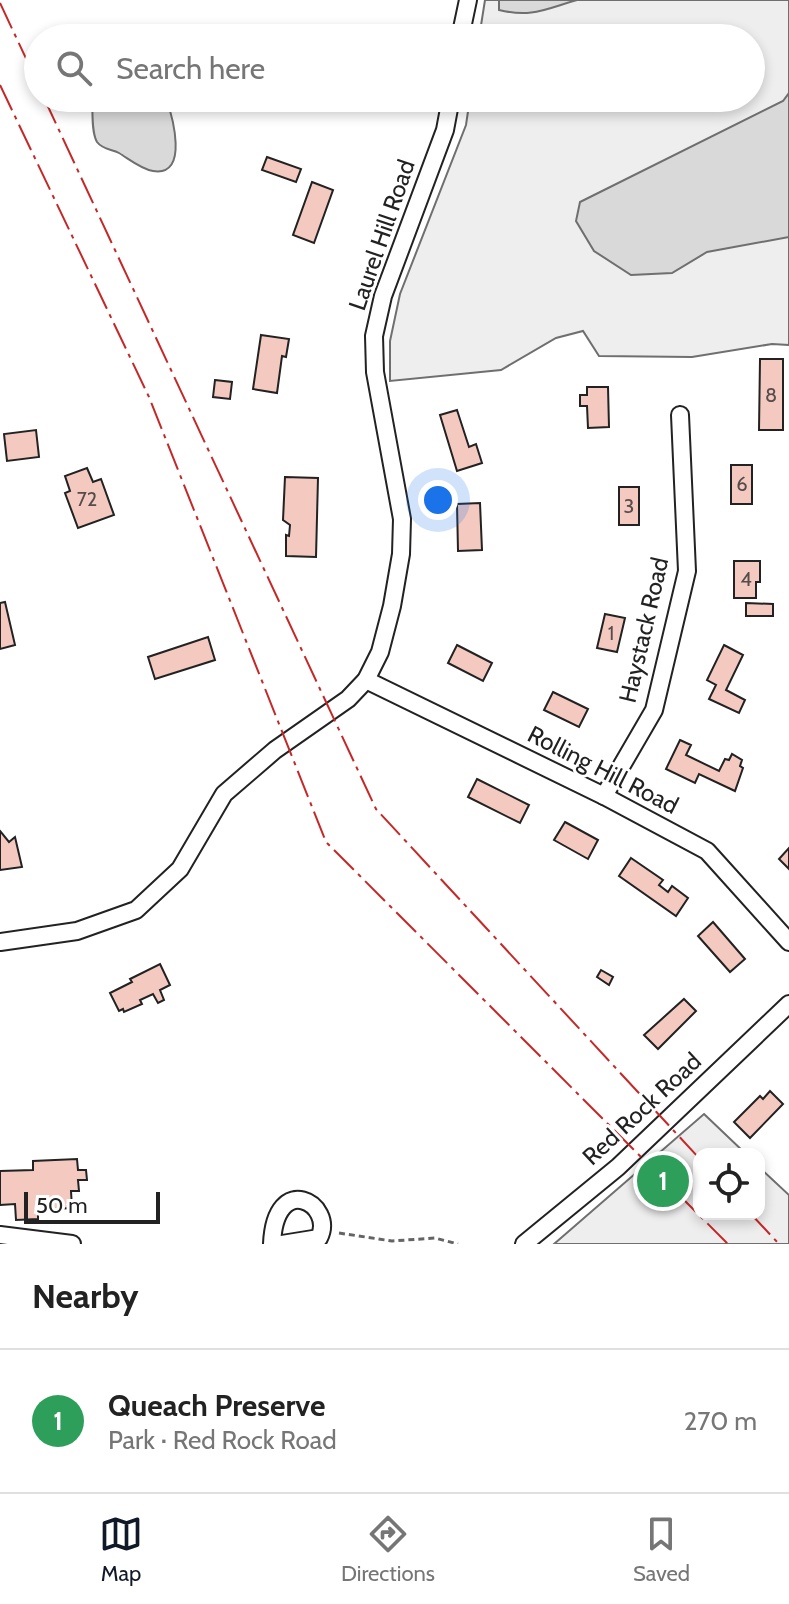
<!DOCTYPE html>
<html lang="en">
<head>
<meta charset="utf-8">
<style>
  body { margin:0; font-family:Cabin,sans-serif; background:#f6f6f6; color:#222 }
  .controls { position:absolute; right:24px; bottom:24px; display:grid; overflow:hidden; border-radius:16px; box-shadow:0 4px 12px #0003 }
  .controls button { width:72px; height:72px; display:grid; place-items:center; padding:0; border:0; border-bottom:2px solid #e0e0e0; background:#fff; color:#222; font:40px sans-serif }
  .scale { position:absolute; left:24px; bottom:20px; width:136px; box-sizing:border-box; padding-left:8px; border:4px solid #222; border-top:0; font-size:22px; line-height:28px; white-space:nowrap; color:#222; -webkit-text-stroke:6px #fff; paint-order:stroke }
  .you { position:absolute; left:438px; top:500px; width:28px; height:28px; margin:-20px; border:6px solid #fff; border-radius:50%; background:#1a73e8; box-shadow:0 0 0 12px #1a73e833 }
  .badge { display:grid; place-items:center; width:52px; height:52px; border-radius:50%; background:#111827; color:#fff; font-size:26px; font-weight:700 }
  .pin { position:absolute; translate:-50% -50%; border:4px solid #fff; box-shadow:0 2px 8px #0006 }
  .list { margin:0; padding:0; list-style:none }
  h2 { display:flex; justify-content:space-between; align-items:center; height:104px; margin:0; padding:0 32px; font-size:34px }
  h2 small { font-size:26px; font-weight:400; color:#767676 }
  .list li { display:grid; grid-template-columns:52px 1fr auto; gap:24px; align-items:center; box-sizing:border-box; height:144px; padding:0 32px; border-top:2px solid #e0e0e0 }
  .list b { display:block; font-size:30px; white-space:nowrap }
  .list p { margin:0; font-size:26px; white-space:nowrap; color:#767676 }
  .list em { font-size:26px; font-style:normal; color:#767676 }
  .icon { flex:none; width:44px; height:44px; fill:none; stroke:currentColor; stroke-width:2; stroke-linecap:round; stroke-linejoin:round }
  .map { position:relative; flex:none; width:789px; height:1244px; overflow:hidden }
  .search { position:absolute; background:#fff; box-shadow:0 4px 12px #0003; left:24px; right:24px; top:24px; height:88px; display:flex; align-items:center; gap:20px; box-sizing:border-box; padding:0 28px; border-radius:44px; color:#767676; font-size:30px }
  .sheet { height:248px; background:#fff }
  nav { display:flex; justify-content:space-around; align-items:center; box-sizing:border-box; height:112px; border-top:2px solid #e0e0e0; background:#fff; font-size:22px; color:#767676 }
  nav a { display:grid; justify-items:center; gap:4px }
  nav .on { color:#111827 }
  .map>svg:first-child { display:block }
  .green { fill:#eee; stroke:#6f6f6f; stroke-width:2 }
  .water { fill:#d9d9d9; stroke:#6f6f6f; stroke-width:2 }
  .building { fill:#f3c9c0; stroke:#222; stroke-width:2 }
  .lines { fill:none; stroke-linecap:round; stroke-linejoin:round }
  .minor-casing { stroke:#222; stroke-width:20 }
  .path { stroke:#646464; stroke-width:3; stroke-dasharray:6 4; stroke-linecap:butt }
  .minor { stroke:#fff; stroke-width:16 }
  .power { stroke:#c62828; stroke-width:2; stroke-dasharray:28 6 4 6; stroke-linecap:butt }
  .labels { text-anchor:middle; stroke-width:6; stroke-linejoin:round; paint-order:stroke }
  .number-label { font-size:20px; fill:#564c4a }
  .street-label { font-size:24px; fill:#222; stroke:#fff }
</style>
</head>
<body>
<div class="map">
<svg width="789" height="1244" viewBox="0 0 789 1244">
  <rect width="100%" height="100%" fill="#fff"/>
  <!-- green -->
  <g class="green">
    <polygon points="485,0 789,0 789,345 772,344 692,357 599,356 583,331 556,338 501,370 390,381 390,341 400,294 466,125 470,98 751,98 751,38 479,38"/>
    <polygon points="704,1114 746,1154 699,1154 699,1214 759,1214 759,1167 789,1195 789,1244 554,1244"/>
  </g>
  <!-- water -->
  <g class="water">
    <path d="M 499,0 L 577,0 C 545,9 532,18 499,10 Z"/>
    <polygon points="789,93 789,237 707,252 672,273 631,275 594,251 576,221 580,202 783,101"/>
    <path d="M 92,98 L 166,98 C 172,115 190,177 153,171 C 141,169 129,159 119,153 C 112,149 103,150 97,142 C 91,132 93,110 92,98 Z"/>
  </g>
  <!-- building -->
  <g class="building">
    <polygon points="267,157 301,169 296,182 262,170"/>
    <polygon points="312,182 333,190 314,243 293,235"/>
    <polygon points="261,335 289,339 286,357 282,356 277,393 253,389"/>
    <polygon points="760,359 783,359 783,430 759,430"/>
    <polygon points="215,380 232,382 230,399 213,397"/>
    <polygon points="587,387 608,387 609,427 588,428 587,406 580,406 580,395 587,395"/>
    <polygon points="457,410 469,447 476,444 482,463 457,471 440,415"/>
    <polygon points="36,430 39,457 7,461 4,434"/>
    <rect x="731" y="465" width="21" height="39"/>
    <polygon points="87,468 93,482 101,479 114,515 78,528 65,493 70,491 65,476"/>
    <polygon points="285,477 318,478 316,557 286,556 286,535 289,536 290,525 283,520"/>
    <rect x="619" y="487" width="20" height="38"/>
    <polygon points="480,503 482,550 458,551 457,504"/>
    <polygon points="734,561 760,561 760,582 756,582 756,598 734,598"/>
    <polygon points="5,602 15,645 0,649 0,603"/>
    <polygon points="746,603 773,604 773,616 746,616"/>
    <polygon points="605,614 625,618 617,652 597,648"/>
    <polygon points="208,637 215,660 155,679 148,657"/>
    <polygon points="457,645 492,663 483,681 448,663"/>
    <polygon points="724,645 743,655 726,690 745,700 739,713 709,699 716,685 707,680"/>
    <polygon points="553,692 588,709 579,727 544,710"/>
    <polygon points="680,740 691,745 686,755 719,771 725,759 729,760 732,754 742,760 740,766 743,768 735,791 699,774 695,783 666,769"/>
    <polygon points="477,779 529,805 520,823 468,797"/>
    <polygon points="565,822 598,840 588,859 554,840"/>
    <polygon points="0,831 9,842 15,837 22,867 0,870"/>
    <polygon points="789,848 789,869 779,859"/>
    <polygon points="631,858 663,880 659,885 668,892 672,886 688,898 676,916 619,876"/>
    <polygon points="713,922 745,959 730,972 698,936"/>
    <polygon points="160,964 170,985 160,990 164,1000 158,1003 153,994 140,1000 142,1004 124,1012 123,1009 119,1011 110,993 132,982 130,979"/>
    <polygon points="601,970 613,977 609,985 597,977"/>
    <polygon points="684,999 696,1011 658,1049 644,1035"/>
    <polygon points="770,1091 783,1104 750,1138 734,1122 760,1096 763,1099"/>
    <polygon points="77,1159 78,1170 86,1170 87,1180 78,1180 79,1191 71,1191 72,1208 38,1210 38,1219 16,1220 15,1204 0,1205 0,1171 33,1170 33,1161"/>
  </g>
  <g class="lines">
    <defs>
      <g id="minor">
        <polyline points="460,38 468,0"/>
        <polyline points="366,680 604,796 707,851 789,942"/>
        <polyline points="604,796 654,710 687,571 680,415"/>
        <polyline points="0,942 77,931 136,910 180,869 224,794 275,750 348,699 366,680 380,652 392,606 401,554 402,519 375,372 374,336 383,296 445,130 451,98"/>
        <polyline points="0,1235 72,1244"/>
        <path d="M 272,1244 C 275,1170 336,1204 319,1238 L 282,1244"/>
        <polyline points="524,1244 618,1167 789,1004"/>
      </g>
    </defs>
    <!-- minor casing -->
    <use href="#minor" class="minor-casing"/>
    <!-- path -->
    <polyline class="path" points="339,1233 392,1241 435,1238 458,1244"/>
    <!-- minor -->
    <use href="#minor" class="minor"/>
    <!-- power -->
    <g class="power">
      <polyline points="0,3 38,84"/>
      <polyline points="0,85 149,397 326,842 728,1244"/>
      <polyline points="44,98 376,809 699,1158"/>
      <polyline points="751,1214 779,1244"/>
    </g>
  </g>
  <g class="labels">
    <!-- number labels -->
    <g class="number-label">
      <text x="771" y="402">8</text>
      <text x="742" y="491">6</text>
      <text x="87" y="506">72</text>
      <text x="629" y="513">3</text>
      <text x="746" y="586">4</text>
      <text x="611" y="640">1</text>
    </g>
    <!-- street labels -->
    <g class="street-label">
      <text transform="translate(382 235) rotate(-71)" y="8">Laurel Hill Road</text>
      <text transform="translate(644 630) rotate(-77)" y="8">Haystack Road</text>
      <text transform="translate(603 770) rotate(27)" y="8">Rolling Hill Road</text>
      <text transform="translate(642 1109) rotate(-43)" y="8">Red Rock Road</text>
    </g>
  </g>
</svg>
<div class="controls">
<button><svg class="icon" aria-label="locate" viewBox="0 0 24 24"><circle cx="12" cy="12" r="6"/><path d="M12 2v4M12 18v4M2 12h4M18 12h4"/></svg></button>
</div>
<div class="scale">50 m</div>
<div class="you"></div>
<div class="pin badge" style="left:663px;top:1181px;background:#2e9e5b">1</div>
<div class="search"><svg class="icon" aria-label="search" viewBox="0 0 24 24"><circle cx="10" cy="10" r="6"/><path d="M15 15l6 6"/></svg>Search here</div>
</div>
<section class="sheet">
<h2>Nearby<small></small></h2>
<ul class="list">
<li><span class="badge" style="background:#2e9e5b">1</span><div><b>Queach Preserve</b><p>Park · Red Rock Road</p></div><em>270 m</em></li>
</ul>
</section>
<nav>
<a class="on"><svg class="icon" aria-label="map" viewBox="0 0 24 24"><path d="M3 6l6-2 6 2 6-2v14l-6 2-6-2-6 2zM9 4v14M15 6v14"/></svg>Map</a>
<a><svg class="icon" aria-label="directions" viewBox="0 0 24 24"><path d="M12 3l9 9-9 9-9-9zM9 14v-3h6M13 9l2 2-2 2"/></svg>Directions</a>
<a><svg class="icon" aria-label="saved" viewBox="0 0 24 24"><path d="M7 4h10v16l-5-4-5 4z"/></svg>Saved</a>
</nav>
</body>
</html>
